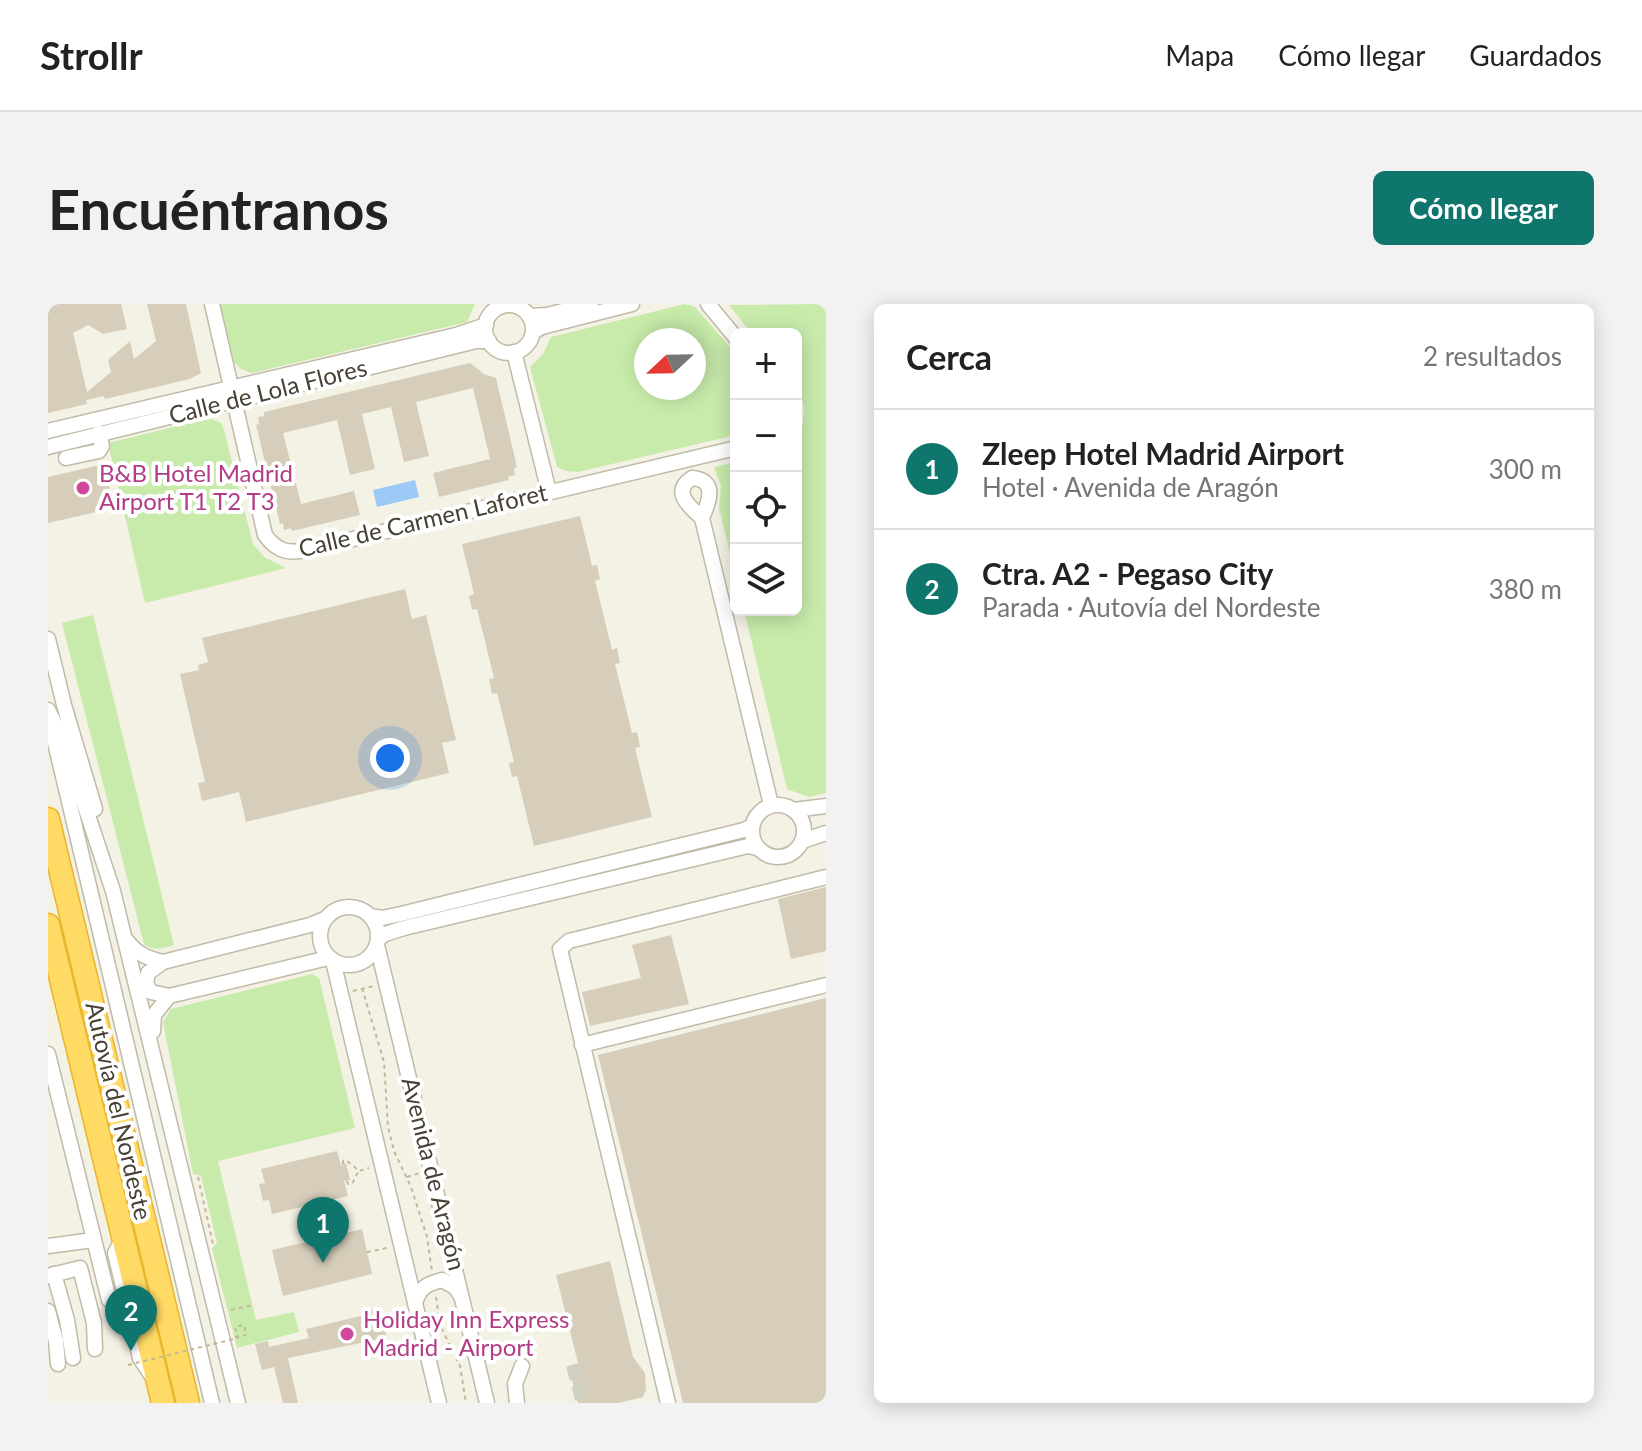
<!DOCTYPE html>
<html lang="es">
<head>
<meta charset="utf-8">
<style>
  body { margin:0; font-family:Lato,sans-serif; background:#f2f2f2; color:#222 }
  .controls { position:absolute; right:24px; top:24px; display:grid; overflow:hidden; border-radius:12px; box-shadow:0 4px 20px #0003 }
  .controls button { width:72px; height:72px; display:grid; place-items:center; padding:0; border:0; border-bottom:2px solid #e0e0e0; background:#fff; color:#222; font:40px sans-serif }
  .compass { position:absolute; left:586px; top:24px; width:72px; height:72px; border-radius:50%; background:#fff; box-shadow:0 4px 20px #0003; rotate:248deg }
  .you { position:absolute; left:342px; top:454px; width:28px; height:28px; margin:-20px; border:6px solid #fff; border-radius:50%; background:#1a73e8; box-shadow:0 0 0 12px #1a73e833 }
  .badge { display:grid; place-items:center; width:52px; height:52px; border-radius:50%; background:#0f766e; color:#fff; font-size:26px; font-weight:700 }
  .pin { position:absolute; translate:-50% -66px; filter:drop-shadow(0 2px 4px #0008) }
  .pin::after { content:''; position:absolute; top:42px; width:28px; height:24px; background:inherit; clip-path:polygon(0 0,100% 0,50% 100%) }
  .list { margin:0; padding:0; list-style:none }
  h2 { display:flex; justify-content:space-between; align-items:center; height:104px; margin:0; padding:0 32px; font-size:34px }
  h2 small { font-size:26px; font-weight:400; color:#767676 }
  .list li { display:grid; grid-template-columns:52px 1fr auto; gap:24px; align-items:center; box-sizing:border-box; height:120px; padding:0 32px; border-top:2px solid #e0e0e0 }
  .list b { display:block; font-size:30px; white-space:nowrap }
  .list p { margin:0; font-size:26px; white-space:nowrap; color:#767676 }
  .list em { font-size:26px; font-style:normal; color:#767676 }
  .icon { flex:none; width:44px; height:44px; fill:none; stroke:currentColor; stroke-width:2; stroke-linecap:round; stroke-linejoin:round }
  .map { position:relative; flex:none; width:778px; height:1099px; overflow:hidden; border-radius:12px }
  header { display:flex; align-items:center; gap:48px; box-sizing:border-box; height:112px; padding:0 40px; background:#fff; border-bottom:2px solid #e0e0e0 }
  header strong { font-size:38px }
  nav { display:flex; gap:44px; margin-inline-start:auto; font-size:28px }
  .intro { display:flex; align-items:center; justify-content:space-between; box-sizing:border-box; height:192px; padding:0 48px }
  h1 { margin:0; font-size:56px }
  .button { padding:20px 36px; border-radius:12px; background:#0f766e; color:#fff; font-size:28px; font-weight:700 }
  main { display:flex; gap:48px; padding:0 48px }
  aside { flex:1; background:#fff; border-radius:12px; box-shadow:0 4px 20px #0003 }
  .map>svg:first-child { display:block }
  .green { fill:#c8ebab; fill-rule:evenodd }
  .water { fill:#9dc9f6 }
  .building { fill:#d6ceba }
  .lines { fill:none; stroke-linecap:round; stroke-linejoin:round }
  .minor-tunnel { stroke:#d1cec2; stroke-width:14; stroke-dasharray:14 7; stroke-linecap:butt }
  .minor-casing { stroke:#c0baa7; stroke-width:17 }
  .highway-casing { stroke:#e9b52a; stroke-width:25 }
  .path { stroke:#c3b897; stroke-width:2; stroke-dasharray:4 4; stroke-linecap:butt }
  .minor { stroke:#fff; stroke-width:14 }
  .highway { stroke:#ffdb65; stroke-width:22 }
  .path-bridge { stroke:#c3b897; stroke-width:2; stroke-dasharray:4 4; stroke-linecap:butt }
  .hotel-dot { fill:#d1479c; stroke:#fff; stroke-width:3 }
  .labels { text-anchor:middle; stroke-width:8; stroke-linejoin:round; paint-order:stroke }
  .street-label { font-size:24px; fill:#474134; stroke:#fff }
  .hotel-label { font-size:24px; fill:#b23c85; stroke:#fff; text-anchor:start }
</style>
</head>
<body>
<header>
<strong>Strollr</strong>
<nav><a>Mapa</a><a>Cómo llegar</a><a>Guardados</a></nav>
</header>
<div class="intro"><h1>Encuéntranos</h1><a class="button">Cómo llegar</a></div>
<main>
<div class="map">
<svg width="778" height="1099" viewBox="0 0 778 1099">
  <rect width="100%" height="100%" fill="#f4f1e5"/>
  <!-- green -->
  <g class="green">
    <polygon points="172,0 427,0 419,18 204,69 193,65 186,58"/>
    <path d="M 637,0 L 647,3 L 688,50 L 688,131 L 530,168 L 518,167 L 509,163 L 482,63 L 495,50 L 503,33 ZM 598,36 L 646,36 L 646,84 L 598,84 Z"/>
    <polygon points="778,0 778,489 761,493 739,485 696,306 748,306 748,134 755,119 756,105 753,89 748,81 748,30 704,30 681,1"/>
    <polygon points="162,114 173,119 176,126 205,240 216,253 238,264 97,299 60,139"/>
    <polygon points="688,158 688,274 671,204 673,182 666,163"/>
    <path d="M 45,311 L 126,641 C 115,644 106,648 96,640 L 14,319 Z"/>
    <polygon points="264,670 271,674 307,824 170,857 208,1016 246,1008 251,1028 189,1044 164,944 169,939 153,872 145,870 115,718 123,705"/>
  </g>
  <!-- water -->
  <polygon class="water" points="367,176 371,193 329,203 325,186"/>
  <!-- building -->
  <g class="building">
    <polygon points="0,0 73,0 79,25 55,30 40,21 25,29 39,88 63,68 60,56 82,37 86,55 108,37 99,0 138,0 153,69 142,75 57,95 56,92 38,96 39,100 0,109"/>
    <polygon points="422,59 436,70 448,74 469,163 466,164 467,171 460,173 461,176 391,193 385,169 442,155 425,84 368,98 381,152 356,158 343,103 314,110 327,165 302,171 289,116 235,129 253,200 306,187 312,211 244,227 243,224 236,226 235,219 232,220 208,121 211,120 210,113 216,112 216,108"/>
    <polygon points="56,160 66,204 0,219 0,173"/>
    <polygon points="532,212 544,262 549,261 552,275 547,277 564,346 569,344 572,359 567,360 584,429 589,428 592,443 587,444 604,513 486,542 469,472 464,473 461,459 466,458 449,389 444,390 441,375 446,374 429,305 424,306 421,292 426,290 414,240"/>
    <polygon points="357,285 364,315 378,311 408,436 394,439 401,469 198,518 191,488 154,497 150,479 157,478 132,370 151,366 150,361 160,358 154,334"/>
    <polygon points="778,583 778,647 743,655 730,595"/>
    <polygon points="623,631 641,700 542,722 534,688 593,674 584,641"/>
    <polygon points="778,694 778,1099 635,1099 550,751"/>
    <polygon points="289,847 293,861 298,859 302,876 296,877 300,892 224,910 221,896 215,897 211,880 217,879 213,865"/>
    <polygon points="314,925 324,970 235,992 224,946"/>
    <polygon points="562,957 585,1053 597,1069 598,1085 595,1093 570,1099 530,1099 520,1062 530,1059 508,971"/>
    <polygon points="332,1004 339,1036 328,1039 327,1036 240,1054 250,1099 235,1099 226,1063 214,1066 207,1040 220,1037 221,1043 261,1034 258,1025 321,1010 320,1006"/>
  </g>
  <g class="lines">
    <!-- minor-tunnel -->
    <polyline class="minor-tunnel" points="525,1061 535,1099"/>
    <defs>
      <g id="minor">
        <path d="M 164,0 L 217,231 C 230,249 242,250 263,245 L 688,144"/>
        <polyline points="660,0 688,34"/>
        <circle cx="461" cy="25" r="24"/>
        <polyline points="481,12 499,11 543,0"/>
        <polyline points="485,28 494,23 584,0"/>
        <polyline points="466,48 501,188"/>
        <polyline points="0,127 408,31 438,21"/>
        <polyline points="0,143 428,37 441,37"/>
        <polyline points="18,154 51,147 54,142 51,129"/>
        <path d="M 654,214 C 661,198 670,176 644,174 C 623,188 641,202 654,214 L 723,501"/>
        <polyline points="0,335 16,401 47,505"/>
        <polyline points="0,406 15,436 65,587 190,1099"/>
        <polyline points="4,426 164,1099"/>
        <circle cx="730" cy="527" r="26"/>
        <polyline points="746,506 778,502"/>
        <polyline points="754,537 778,529"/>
        <circle cx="301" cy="632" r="29"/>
        <polyline points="322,612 334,614 353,610 696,526 704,522"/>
        <polyline points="277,615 262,621 115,658 100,669 98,680 103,688 121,692 280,654"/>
        <polyline points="330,635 337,630 356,624 700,542 709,544"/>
        <path d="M 79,637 C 89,650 99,654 115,658"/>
        <polyline points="329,641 439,1099"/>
        <polyline points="285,657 391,1099"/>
        <polyline points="105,727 106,711 121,692"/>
        <polyline points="534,741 778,681"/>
        <polyline points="0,750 61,996"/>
        <polyline points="75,934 67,949 92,1054 104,1072"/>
        <polyline points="0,942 45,936"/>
        <polyline points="6,970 19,1016 25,1054"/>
        <polyline points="0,972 32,964 46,1019 47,1045"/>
        <path d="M 367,999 C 372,983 379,980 394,976 L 407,983 L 413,992"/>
        <polyline points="0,1007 8,1037 10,1060"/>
        <polyline points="469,1099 467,1080 474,1062"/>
        <polyline points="620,1099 512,645 521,637 778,573"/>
      </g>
      <g id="highway">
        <polyline points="0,515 140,1099"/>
        <polyline points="0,621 115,1099"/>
      </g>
    </defs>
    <!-- minor casing -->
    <use href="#minor" class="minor-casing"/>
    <!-- highway casing -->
    <use href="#highway" class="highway-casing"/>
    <!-- path -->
    <g class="path">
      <polyline points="314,684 336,758 340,823 346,847 363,883 379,933 384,967"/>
      <polyline points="305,687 326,682"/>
      <polyline points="295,860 295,857 298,856 311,867 321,864"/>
      <polyline points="150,873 165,940"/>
      <polyline points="359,873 372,869"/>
      <polyline points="299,877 300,880 304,880 310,868"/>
      <polyline points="319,948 339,944"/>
      <polyline points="388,993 392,1021 412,1062 418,1099"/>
      <polyline points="183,1006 205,1001"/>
      <polyline points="66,1026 72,1026"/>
      <polyline points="187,1033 198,1031"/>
    </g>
    <!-- minor -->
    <use href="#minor" class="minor"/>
    <!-- highway -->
    <use href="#highway" class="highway"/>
    <!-- path-bridge -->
    <polyline class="path-bridge" points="80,1061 190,1034 187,1023 196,1021 198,1031"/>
  </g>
  <!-- markers -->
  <g class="hotel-dot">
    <circle cx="35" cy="184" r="8"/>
    <circle cx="299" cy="1030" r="8"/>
  </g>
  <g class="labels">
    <!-- street labels -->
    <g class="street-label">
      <text transform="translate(220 88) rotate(-14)" y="8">Calle de Lola Flores</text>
      <text transform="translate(375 217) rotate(-13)" y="8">Calle de Carmen Laforet</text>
      <text transform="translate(70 807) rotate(77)" y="8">Autovía del Nordeste</text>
      <text transform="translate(385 870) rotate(76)" y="8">Avenida de Aragón</text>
    </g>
    <!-- hotel labels -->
    <g class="hotel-label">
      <text x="51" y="178">B&amp;B Hotel Madrid<tspan x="51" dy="28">Airport T1 T2 T3</tspan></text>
      <text x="315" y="1024">Holiday Inn Express<tspan x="315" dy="28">Madrid - Airport</tspan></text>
    </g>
  </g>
</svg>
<div class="controls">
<button>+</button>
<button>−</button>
<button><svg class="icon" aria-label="locate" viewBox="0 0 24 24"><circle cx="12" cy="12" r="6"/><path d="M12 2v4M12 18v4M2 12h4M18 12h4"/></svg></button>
<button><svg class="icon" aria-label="layers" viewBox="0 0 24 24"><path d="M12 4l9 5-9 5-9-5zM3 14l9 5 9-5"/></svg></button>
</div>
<svg class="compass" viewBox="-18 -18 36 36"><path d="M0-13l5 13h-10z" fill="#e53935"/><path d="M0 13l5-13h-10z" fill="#767676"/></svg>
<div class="you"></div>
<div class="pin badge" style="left:275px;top:959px">1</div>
<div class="pin badge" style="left:83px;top:1047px">2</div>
</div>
<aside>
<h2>Cerca<small>2 resultados</small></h2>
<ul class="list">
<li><span class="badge">1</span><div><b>Zleep Hotel Madrid Airport</b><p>Hotel · Avenida de Aragón</p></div><em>300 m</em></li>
<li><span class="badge">2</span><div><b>Ctra. A2 - Pegaso City</b><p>Parada · Autovía del Nordeste</p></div><em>380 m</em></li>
</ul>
</aside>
</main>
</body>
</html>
